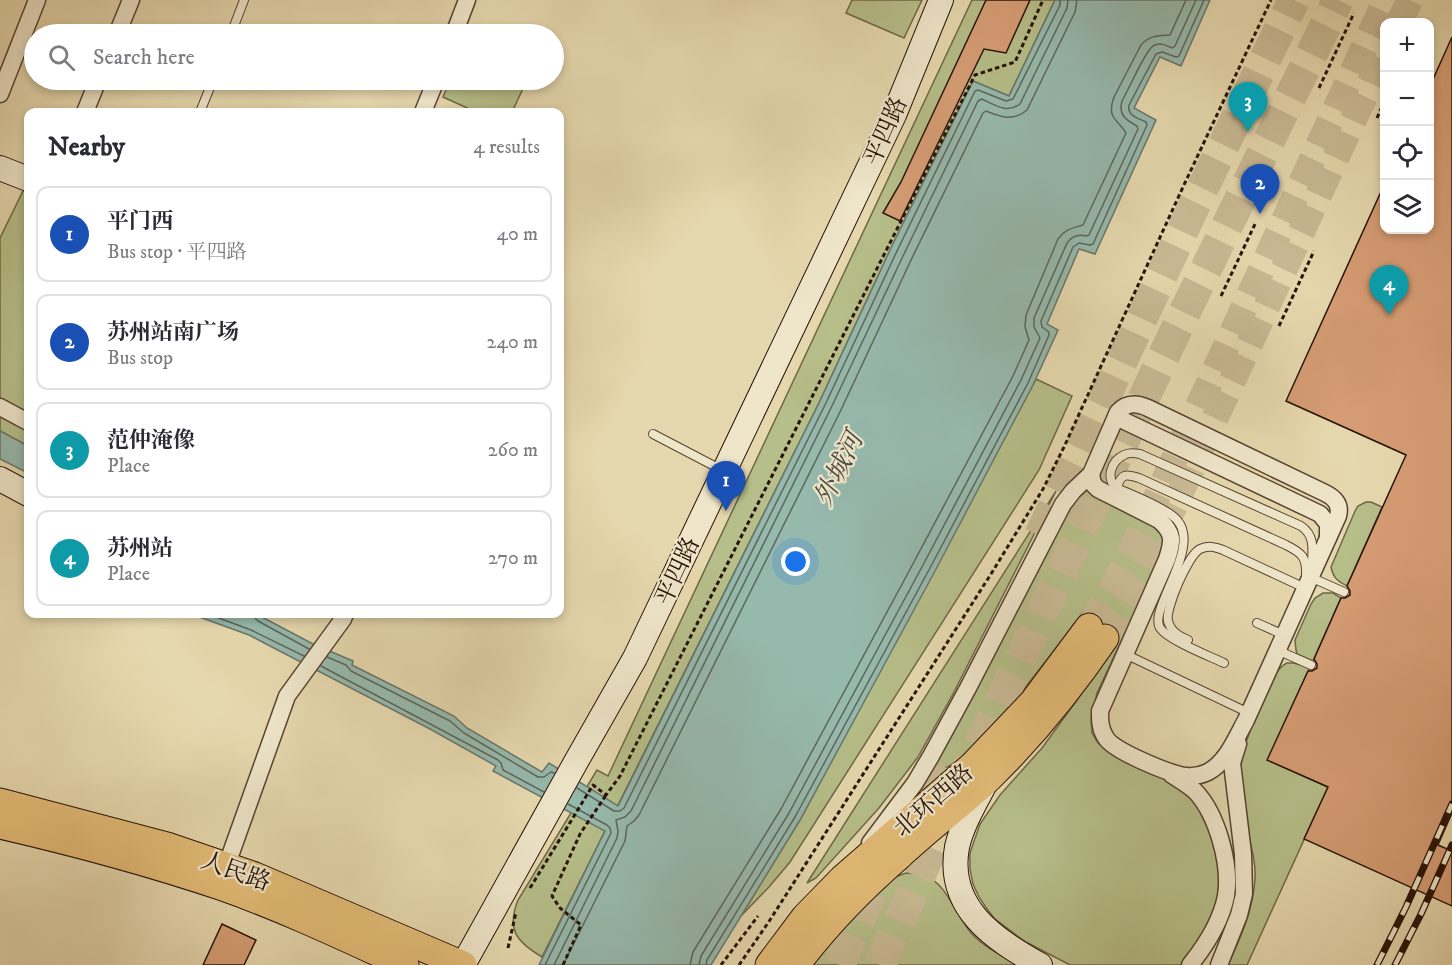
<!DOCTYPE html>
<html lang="en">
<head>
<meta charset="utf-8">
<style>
  body { margin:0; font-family:"IM FELL DW Pica","Noto Serif SC",serif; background:#f2f2f3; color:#2b2b33 }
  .controls { position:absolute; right:18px; top:18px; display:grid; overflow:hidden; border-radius:12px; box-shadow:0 3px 9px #0003 }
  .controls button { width:54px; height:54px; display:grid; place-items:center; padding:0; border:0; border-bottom:2px solid #e1e1e2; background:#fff; color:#2b2b33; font:30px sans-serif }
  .you { position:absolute; left:796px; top:562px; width:21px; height:21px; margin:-15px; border:4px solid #fff; border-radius:50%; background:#1a73e8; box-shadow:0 0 0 9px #1a73e833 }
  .badge { display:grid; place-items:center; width:39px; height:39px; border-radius:50%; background:#2563eb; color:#fff; font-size:20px; font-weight:700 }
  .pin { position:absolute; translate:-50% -50px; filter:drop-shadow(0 2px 3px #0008) }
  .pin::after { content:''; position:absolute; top:32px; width:21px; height:18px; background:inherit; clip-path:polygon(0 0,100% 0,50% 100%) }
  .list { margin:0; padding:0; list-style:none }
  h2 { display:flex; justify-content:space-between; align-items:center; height:78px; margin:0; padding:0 24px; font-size:26px }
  h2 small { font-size:20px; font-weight:400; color:#7c7c81 }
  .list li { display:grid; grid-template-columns:39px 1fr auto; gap:18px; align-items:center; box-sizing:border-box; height:96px; margin:0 12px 12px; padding:0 12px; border:2px solid #e1e1e2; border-radius:12px }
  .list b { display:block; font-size:22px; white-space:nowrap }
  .list p { margin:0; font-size:20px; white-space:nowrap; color:#7c7c81 }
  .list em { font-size:20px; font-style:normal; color:#7c7c81 }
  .icon { flex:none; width:33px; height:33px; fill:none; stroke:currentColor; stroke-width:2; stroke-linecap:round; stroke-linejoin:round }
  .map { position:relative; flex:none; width:1452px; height:965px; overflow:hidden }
  .search { position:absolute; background:#fff; box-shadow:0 3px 9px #0003; left:24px; top:24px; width:540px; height:66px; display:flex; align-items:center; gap:15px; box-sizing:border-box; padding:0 21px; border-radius:33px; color:#7c7c81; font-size:22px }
  .panel { position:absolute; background:#fff; box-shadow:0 3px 9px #0003; left:24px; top:108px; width:540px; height:510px; border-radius:12px }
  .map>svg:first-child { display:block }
  .green { fill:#b6be89; stroke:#6e6848; stroke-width:1.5 }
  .water { fill:#96b9ad; stroke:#6a766b; stroke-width:1.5 }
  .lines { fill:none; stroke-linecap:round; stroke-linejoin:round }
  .shore { stroke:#5e665a; stroke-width:1.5 }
  .building { fill:#d69d74; stroke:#271208; stroke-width:1.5 }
  .primary-tunnel { stroke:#c9ba95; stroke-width:27; stroke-dasharray:27 14; stroke-linecap:butt }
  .highway-tunnel { stroke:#c9ba95; stroke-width:32; stroke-dasharray:32 16; stroke-linecap:butt }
  .lane-casing { stroke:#574432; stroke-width:10 }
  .street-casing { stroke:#574432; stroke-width:19 }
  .secondary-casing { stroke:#271208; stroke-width:26 }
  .primary-casing { stroke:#271208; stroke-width:29 }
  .path { stroke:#271208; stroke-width:3; stroke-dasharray:4.5 3; stroke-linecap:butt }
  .lane { stroke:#efe6ca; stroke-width:8 }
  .street { stroke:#efe6ca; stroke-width:16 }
  .secondary { stroke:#efe6ca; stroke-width:24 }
  .primary { stroke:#e3bc77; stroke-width:27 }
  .rail-casing { stroke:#271208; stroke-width:7 }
  .rail { stroke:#efe6ca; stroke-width:4.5; stroke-dasharray:14; stroke-linecap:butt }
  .labels { text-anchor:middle; stroke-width:4.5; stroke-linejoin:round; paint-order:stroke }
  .street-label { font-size:24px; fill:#271208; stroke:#efe6ca }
  .water-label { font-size:26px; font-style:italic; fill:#4e4c42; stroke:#efe6ca }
</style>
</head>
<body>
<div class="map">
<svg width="1452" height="965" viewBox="0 0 1452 965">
  <rect width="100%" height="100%" fill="#e6d8ae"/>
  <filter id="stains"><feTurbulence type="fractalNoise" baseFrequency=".00333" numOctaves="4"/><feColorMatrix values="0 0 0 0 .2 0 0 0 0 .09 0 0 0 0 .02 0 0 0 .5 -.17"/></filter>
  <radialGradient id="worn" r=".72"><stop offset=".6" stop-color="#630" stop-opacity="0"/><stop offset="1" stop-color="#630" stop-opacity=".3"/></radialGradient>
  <!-- green -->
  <g class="green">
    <polygon points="852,0 922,0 904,38 846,13"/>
    <path d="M 972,0 L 1055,0 L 1009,96 L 973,81 L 891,248 L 819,403 L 542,957 C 517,942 506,930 518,900 L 597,770 L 608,776 Z"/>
    <polygon points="450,80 527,80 512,112 476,112 443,97"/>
    <polygon points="23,191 28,193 28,446 0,431 0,238"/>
    <polygon points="1036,379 1072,396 1039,470 790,862 769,887 741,916 800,820"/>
    <path d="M 1086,489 L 1093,491 L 1158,526 L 1164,539 L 1159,560 L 1097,693 L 1091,719 L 1092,733 L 1098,743 L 1105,748 L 1157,772 L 1195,800 L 1219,853 L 1219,883 L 1217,900 L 1212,917 L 1205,933 L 1185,961 L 1180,965 L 1070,965 L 1024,941 L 995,919 L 987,909 L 979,897 L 973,884 L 970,869 L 970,853 L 980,824 L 1000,795 L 1042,748 L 1077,700 L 1119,637 L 1084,611 C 1050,655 1018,700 979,740 C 968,751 958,763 943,769 L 934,767 L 1068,506 Z"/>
    <polygon points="1056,491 954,692 918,757 879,808 816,878 807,883"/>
    <path d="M 1366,502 L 1371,502 L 1382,507 L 1347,586 C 1337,581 1333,577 1331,567 L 1355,511 L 1358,506 Z"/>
    <polygon points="1323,593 1333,593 1341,598 1313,661 1297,654 1296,650 1295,640 1311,604 1315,598"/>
    <path d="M 1287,663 L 1293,663 L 1310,667 L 1268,760 L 1328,787 L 1247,965 L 1228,965 C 1241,937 1253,910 1255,879 C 1256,860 1250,843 1246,825 C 1242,804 1238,767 1244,748 C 1249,732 1257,717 1263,701 C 1269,689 1274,669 1287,663 Z"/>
    <path d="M 906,873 C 912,874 919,873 924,875 C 946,882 957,917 971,933 C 984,947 1002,956 1018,965 L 812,965 L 839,931 L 889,879 Z"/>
  </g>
  <!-- water -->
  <g class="water">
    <polygon points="1055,0 1210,0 1181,66 1160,57 1134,108 1156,120 1095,254 1079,249 1047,324 1058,330 1033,385 935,571 800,820 711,965 539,965 605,831 493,771 496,766 430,729 270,646 249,635 191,614 242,614 262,617 313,644 353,661 352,665 454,716 467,728 542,772 549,763 618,806 819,403 891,248 973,81 1009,96"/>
    <polygon points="0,431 28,446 28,473 0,459"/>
  </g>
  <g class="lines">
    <!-- shore -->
    <g class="shore">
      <polyline points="208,614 251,630 304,656"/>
      <polyline points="255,614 255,618 258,621 309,649"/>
      <polyline points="327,657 346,665 351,671 450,721 464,733 538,777 544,777 551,772 554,773"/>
      <polyline points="321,666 498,760 501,763 503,770 544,792"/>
      <polyline points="577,788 614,811 620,811 624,808 825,405 897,251 975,91 978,90 1006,101 1013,99 1060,5 1060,0"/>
      <polyline points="545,965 611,833 610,828 607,825 568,804"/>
      <path d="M 554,965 L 617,838 L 618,831 L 616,820 L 625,817 L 631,811 L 831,408 L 904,254 L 978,101 L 982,99 C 995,105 1007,114 1020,104 L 1067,8 L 1068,0"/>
      <path d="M 563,965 L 625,841 L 627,826 L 634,821 L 639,815 L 840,412 L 912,258 L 983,113 L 986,111 C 1001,117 1013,122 1027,110 L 1075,12 L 1077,0"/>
      <path d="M 690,965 L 693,952 L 781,809 L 915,560 L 1013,376 L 1029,340 L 1025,327 L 1026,315 L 1058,239 C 1065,229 1073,228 1083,225 L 1126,133 C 1118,119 1106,119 1114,97 L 1141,45 C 1150,35 1158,36 1170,35 L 1186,0"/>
      <path d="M 699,965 L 701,956 L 789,813 L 923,565 L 1021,380 L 1040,338 L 1034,327 L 1034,318 L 1067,243 C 1072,236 1078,234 1086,236 L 1089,235 L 1138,129 L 1137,126 C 1126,120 1118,115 1122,101 C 1128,91 1145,51 1153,46 C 1160,42 1166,45 1172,48 L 1175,46 L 1196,0"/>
      <path d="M 706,965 L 707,960 L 795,817 L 930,568 L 1028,383 L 1049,335 L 1049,332 L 1042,327 L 1041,321 L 1073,247 L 1079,243 L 1090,245 L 1093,244 L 1147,125 L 1146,122 C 1138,118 1127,116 1129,105 L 1156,54 L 1162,52 L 1176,57 L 1179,56 L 1204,0"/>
    </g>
  </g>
  <!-- building -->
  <g class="building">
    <polygon points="986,0 1030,0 1006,53 984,49 900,221 883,213 901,182"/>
    <polygon points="1452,37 1452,813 1438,845 1452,851 1452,906 1304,839 1328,787 1267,760 1308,671 1312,671 1317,668 1317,664 1314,659 1341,598 1345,598 1350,595 1350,591 1347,586 1406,455 1286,401 1384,185 1384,230 1430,230 1430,86"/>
    <polygon points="222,924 256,940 244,965 203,965"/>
  </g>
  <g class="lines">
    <!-- primary-tunnel -->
    <g class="primary-tunnel">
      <polyline points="1399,22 1410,0"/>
      <polyline points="1089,627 1113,588 1135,544 1386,0"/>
      <polyline points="1105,638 1128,601 1151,556 1384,54"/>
    </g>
    <!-- highway-tunnel -->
    <g class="highway-tunnel">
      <polyline points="1040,536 1195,204 1294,0"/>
      <polyline points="840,965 847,945 940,749"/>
      <polyline points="880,965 947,814 1176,330 1338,0"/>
    </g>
    <defs>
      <g id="lane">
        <polyline points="231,34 244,0"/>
        <polyline points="200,112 213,80"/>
        <polyline points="653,434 722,470"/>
        <path d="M 1117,488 C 1121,473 1126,474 1139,478 L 1286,545 C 1302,553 1307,557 1306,576"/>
        <polyline points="1310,577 1344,592"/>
        <polyline points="1257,623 1284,635"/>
        <path d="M 1188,640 C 1179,636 1171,632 1168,621 C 1165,609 1188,555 1200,549 C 1208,545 1215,547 1223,550 L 1305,588"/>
        <polyline points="1277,650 1311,665"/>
        <polyline points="1125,654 1249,713"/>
        <path d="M 1224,663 C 1209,656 1168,640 1160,628 C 1148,609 1202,548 1177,520 C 1168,509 1132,495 1117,488 C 1105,479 1111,461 1124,455 C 1129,452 1135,453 1140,454 L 1301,526 C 1314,535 1313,547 1312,562"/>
      </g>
      <g id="street">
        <polyline points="117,34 131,0"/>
        <polyline points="454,34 467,0"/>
        <polyline points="0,94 37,0"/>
        <polyline points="85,112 98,80"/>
        <polyline points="423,112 436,80"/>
        <polyline points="0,407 28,422"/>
        <polyline points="1116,417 1320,514 1328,524 1328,538"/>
        <path d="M 1172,775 C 1180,780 1188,785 1195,791 C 1217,814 1231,864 1226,896 C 1221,922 1206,945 1190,965"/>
        <path d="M 870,843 L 915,783 L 931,756 L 968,688 L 1063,504 L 1073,491 L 1091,474 L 1118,412 C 1127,402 1137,403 1148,408 L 1325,493 C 1335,498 1341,505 1338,516 L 1246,720 C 1236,738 1227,762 1208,772 C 1200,776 1189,777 1180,775 C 1164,771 1114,751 1106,738 C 1100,729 1100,721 1100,711 L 1167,559 C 1173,541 1174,533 1159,520 L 1098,489 L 1093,484 L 1091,474"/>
        <polyline points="226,867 287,696 343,619 345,614"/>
        <polyline points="1219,965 1239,915 1244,894 1243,854 1232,763 1238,744"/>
      </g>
      <g id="secondary">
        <polyline points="0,168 28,179"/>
        <polyline points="0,479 28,494"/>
        <path d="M 985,784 C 975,803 962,825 957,847 C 946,908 994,939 1040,965"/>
        <polyline points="463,965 577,760 635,658 894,115 941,0"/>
      </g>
      <g id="primary">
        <polyline points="0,802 167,846 255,876 463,965"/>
        <path d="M 0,825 C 74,842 148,862 220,886 C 283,908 344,937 405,965"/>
        <polyline points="769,965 805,917 842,879 972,766 1033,702 1089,627"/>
        <path d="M 796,965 C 826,925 861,889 899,856 C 928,829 960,805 989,778 C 1033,735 1071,688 1105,638"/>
      </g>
    </defs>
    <!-- lane casing -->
    <use href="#lane" class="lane-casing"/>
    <!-- street casing -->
    <use href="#street" class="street-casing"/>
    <!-- secondary casing -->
    <use href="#secondary" class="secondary-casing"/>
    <!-- primary casing -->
    <use href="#primary" class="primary-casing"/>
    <!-- path -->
    <g class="path">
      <polyline points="1319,88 1354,13"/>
      <polyline points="1377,118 1384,102"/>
      <polyline points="1221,296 1256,222"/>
      <polyline points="1279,326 1314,251"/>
      <polyline points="530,888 593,785 606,795 620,776 975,75 1015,62 1043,0"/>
      <polyline points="508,948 516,912"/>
      <polyline points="563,965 581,925 560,908 552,896 580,834 606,795"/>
      <polyline points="721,965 758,916"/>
      <polyline points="739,965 768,923 991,574 1043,489 1064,447 1183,187 1271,0"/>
    </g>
    <!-- lane -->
    <use href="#lane" class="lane"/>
    <!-- street -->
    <use href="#street" class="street"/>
    <!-- secondary -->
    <use href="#secondary" class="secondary"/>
    <!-- primary -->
    <use href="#primary" class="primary"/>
    <defs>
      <g id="rail">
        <polyline points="1377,965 1406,907 1452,804"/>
        <polyline points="1395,965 1421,914 1452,845"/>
      </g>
    </defs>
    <!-- rail casing -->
    <use href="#rail" class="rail-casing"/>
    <!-- rail -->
    <use href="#rail" class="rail"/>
  </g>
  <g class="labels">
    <!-- street labels -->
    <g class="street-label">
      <text transform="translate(885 131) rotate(-66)" y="8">平四路</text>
      <text transform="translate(677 571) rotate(-65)" y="8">平四路</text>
      <text transform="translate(933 800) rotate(-41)" y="8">北环西路</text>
      <text transform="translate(236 871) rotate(20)" y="8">人民路</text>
    </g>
    <!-- water labels -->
    <g class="water-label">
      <text transform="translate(838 469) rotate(-64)" y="9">外城河</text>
    </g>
  </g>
  <rect width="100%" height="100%" filter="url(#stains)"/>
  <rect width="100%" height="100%" fill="url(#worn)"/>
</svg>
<div class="controls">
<button>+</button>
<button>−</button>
<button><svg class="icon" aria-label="locate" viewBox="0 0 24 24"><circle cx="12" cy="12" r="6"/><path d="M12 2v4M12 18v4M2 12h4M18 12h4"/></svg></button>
<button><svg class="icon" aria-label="layers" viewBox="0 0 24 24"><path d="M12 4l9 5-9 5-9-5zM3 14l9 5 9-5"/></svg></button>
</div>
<div class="you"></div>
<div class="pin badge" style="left:726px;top:511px;background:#1a4fb4">1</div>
<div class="pin badge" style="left:1260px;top:214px;background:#1a4fb4">2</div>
<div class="pin badge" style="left:1248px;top:132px;background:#0f9aa8">3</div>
<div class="pin badge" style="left:1389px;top:315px;background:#0f9aa8">4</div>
<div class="search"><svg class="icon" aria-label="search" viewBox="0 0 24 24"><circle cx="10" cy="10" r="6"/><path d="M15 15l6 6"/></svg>Search here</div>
<section class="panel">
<h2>Nearby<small>4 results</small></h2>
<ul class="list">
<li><span class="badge" style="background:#1a4fb4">1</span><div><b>平门西</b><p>Bus stop · 平四路</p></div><em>40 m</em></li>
<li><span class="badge" style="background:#1a4fb4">2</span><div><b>苏州站南广场</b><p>Bus stop</p></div><em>240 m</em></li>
<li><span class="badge" style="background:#0f9aa8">3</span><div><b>范仲淹像</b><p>Place</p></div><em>260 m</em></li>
<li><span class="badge" style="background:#0f9aa8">4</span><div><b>苏州站</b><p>Place</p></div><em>270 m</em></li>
</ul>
</section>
</div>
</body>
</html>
